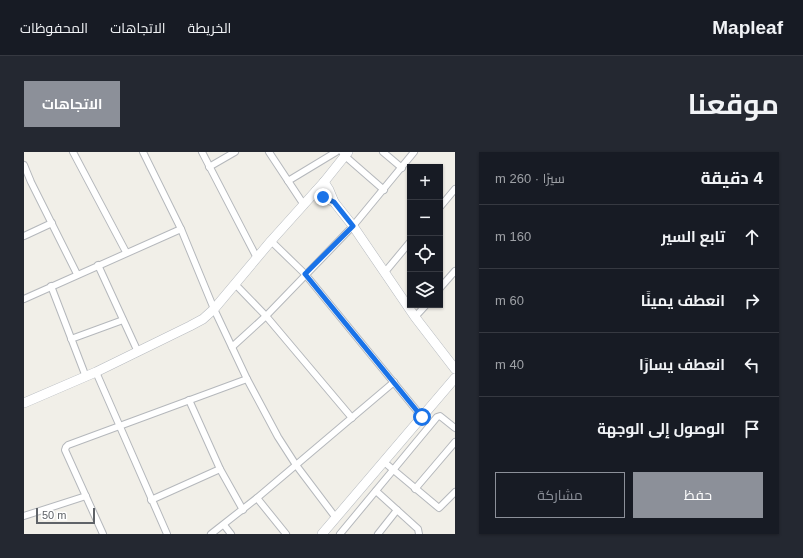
<!DOCTYPE html>
<html lang="ar">
<head>
<meta charset="utf-8">
<style>
  body { margin:0; font-family:Helvetica,Cairo,sans-serif; background:#242831; color:#f1f3f6; direction:rtl }
  .controls { position:absolute; right:12px; top:12px; display:grid; overflow:hidden; border-radius:0px; box-shadow:0 1px 3px #0004 }
  .controls button { width:36px; height:36px; display:grid; place-items:center; padding:0; border:0; border-bottom:1px solid #363941; background:#171b24; color:#f1f3f6; font:20px sans-serif }
  .scale { position:absolute; left:12px; bottom:10px; width:59px; box-sizing:border-box; padding-left:4px; border:2px solid #5f6368; border-top:0; font-size:11px; line-height:14px; white-space:nowrap; color:#5f6368; -webkit-text-stroke:3px #fff; paint-order:stroke }
  .stop { position:absolute; width:12px; height:12px; margin:-9px; border:3px solid #1a73e8; border-radius:50%; background:#fff }
  .stop.end { background:#1a73e8; border-color:#fff; box-shadow:0 1px 4px #0008 }
  .list { margin:0; padding:0; list-style:none }
  h2 { display:flex; justify-content:space-between; align-items:center; height:52px; margin:0; padding:0 16px; font-size:17px }
  h2 small { font-size:13px; font-weight:400; color:#9ea1a6 }
  .list li { display:grid; grid-template-columns:26px 1fr auto; gap:12px; align-items:center; box-sizing:border-box; height:64px; padding:0 16px; border-top:1px solid #363941 }
  .list b { display:block; font-size:15px; white-space:nowrap }
  .list em { font-size:13px; font-style:normal; color:#9ea1a6 }
  .actions { display:flex; gap:8px; padding:12px 16px }
  .actions a { flex:1; padding:9px 0; border:1px solid #8c9099; border-radius:0px; text-align:center; font-size:14px; color:#8c9099 }
  .actions .main { background:#8c9099; color:#fff }
  .icon { flex:none; width:22px; height:22px; fill:none; stroke:currentColor; stroke-width:2; stroke-linecap:round; stroke-linejoin:round }
  .map { position:relative; flex:none; width:431px; height:382px; overflow:hidden; direction:ltr; border-radius:0px }
  header { display:flex; align-items:center; gap:24px; box-sizing:border-box; height:56px; padding:0 20px; background:#171b24; border-bottom:1px solid #363941 }
  header strong { font-size:19px }
  nav { display:flex; gap:22px; margin-inline-start:auto; font-size:14px }
  .intro { display:flex; align-items:center; justify-content:space-between; box-sizing:border-box; height:96px; padding:0 24px }
  h1 { margin:0; font-size:28px }
  .button { padding:10px 18px; border-radius:0px; background:#8c9099; color:#fff; font-size:14px; font-weight:700 }
  main { display:flex; gap:24px; padding:0 24px }
  aside { flex:1; background:#171b24; border-radius:0px; box-shadow:0 1px 3px #0004 }
  .map>svg:first-child { display:block }
  .lines { fill:none; stroke-linecap:round; stroke-linejoin:round }
  .street-casing { stroke:#b5b8bc; stroke-width:8 }
  .secondary-casing { stroke:#b6babf; stroke-width:10 }
  .street { stroke:#fff; stroke-width:6 }
  .secondary { stroke:#fff; stroke-width:9 }
  .route { stroke:#1a73e8; stroke-width:5 }
</style>
</head>
<body>
<header>
<strong>Mapleaf</strong>
<nav><a>الخريطة</a><a>الاتجاهات</a><a>المحفوظات</a></nav>
</header>
<div class="intro"><h1>موقعنا</h1><a class="button">الاتجاهات</a></div>
<main>
<aside>
<h2>4 دقيقة<small>سيرًا · 260 m</small></h2>
<ul class="list">
<li><svg class="icon" aria-label="ahead" viewBox="0 0 24 24"><path d="M12 20V5M6 11l6-6 6 6"/></svg><div><b>تابع السير</b></div><em>160 m</em></li>
<li><svg class="icon" aria-label="right" viewBox="0 0 24 24"><path d="M7 20v-9h11M14 6l5 5-5 5"/></svg><div><b>انعطف يمينًا</b></div><em>60 m</em></li>
<li><svg class="icon" aria-label="left" viewBox="0 0 24 24"><path d="M17 20v-9H6M10 6l-5 5 5 5"/></svg><div><b>انعطف يسارًا</b></div><em>40 m</em></li>
<li><svg class="icon" aria-label="arrive" viewBox="0 0 24 24"><path d="M6 21V4h12l-3 4 3 4H6"/></svg><div><b>الوصول إلى الوجهة</b></div></li>
</ul>
<div class="actions"><a class="main">حفظ</a><a>مشاركة</a></div>
</aside>
<div class="map">
<svg width="431" height="382" viewBox="0 0 431 382">
  <rect width="100%" height="100%" fill="#f1efe8"/>
  <g class="lines">
    <defs>
      <g id="street">
        <polyline points="49,0 102,100"/>
        <polyline points="119,0 157,77 190,157 223,227 254,285 272,313 312,366"/>
        <polyline points="178,0 233,106"/>
        <polyline points="245,0 280,53"/>
        <polyline points="318,0 321,4 360,38"/>
        <polyline points="359,0 378,16"/>
        <polyline points="0,13 7,30 53,122"/>
        <polyline points="185,15 211,0"/>
        <polyline points="264,29 312,0"/>
        <polyline points="416,55 431,37"/>
        <polyline points="0,84 28,71"/>
        <polyline points="247,89 281,122 398,265"/>
        <polyline points="74,113 114,200"/>
        <polyline points="361,120 386,90"/>
        <polyline points="211,132 242,164 328,266"/>
        <polyline points="27,134 62,225"/>
        <polyline points="416,136 431,119"/>
        <polyline points="0,147 157,77"/>
        <polyline points="391,165 402,153"/>
        <polyline points="47,187 99,168"/>
        <polyline points="208,195 242,164 329,74 390,0"/>
        <polyline points="72,220 143,382"/>
        <polyline points="165,248 196,317 219,358"/>
        <polyline points="360,310 415,356 431,340"/>
        <polyline points="391,337 431,290"/>
        <polyline points="352,339 394,377 395,382"/>
        <polyline points="233,346 262,382"/>
        <polyline points="127,348 196,317"/>
        <polyline points="0,364 62,344"/>
        <polyline points="200,373 207,382"/>
        <polyline points="79,382 41,298 42,295 44,293 223,227"/>
        <polyline points="187,382 233,346 370,230"/>
        <polyline points="316,382 413,265 416,264 431,276"/>
        <polyline points="354,382 373,358"/>
      </g>
      <g id="secondary">
        <polyline points="300,30 305,38 310,50 329,74 391,165 431,217"/>
        <polyline points="292,39 299,45 310,50"/>
        <polyline points="0,251 72,220 166,174 179,167 190,157 247,89 300,30 324,0"/>
        <polyline points="298,382 431,226"/>
      </g>
    </defs>
    <!-- street casing -->
    <use href="#street" class="street-casing"/>
    <!-- secondary casing -->
    <use href="#secondary" class="secondary-casing"/>
    <!-- street -->
    <use href="#street" class="street"/>
    <!-- secondary -->
    <use href="#secondary" class="secondary"/>
  </g>
  <g class="lines">
    <!-- route -->
    <polyline class="route" points="299,45 310,50 329,74 281,122 398,265"/>
  </g>
</svg>
<div class="controls">
<button>+</button>
<button>−</button>
<button><svg class="icon" aria-label="locate" viewBox="0 0 24 24"><circle cx="12" cy="12" r="6"/><path d="M12 2v4M12 18v4M2 12h4M18 12h4"/></svg></button>
<button><svg class="icon" aria-label="layers" viewBox="0 0 24 24"><path d="M12 4l9 5-9 5-9-5zM3 14l9 5 9-5"/></svg></button>
</div>
<div class="scale">50 m</div>
<div class="stop" style="left:398px;top:265px"></div>
<div class="stop end" style="left:299px;top:45px"></div>
</div>
</main>
</body>
</html>
